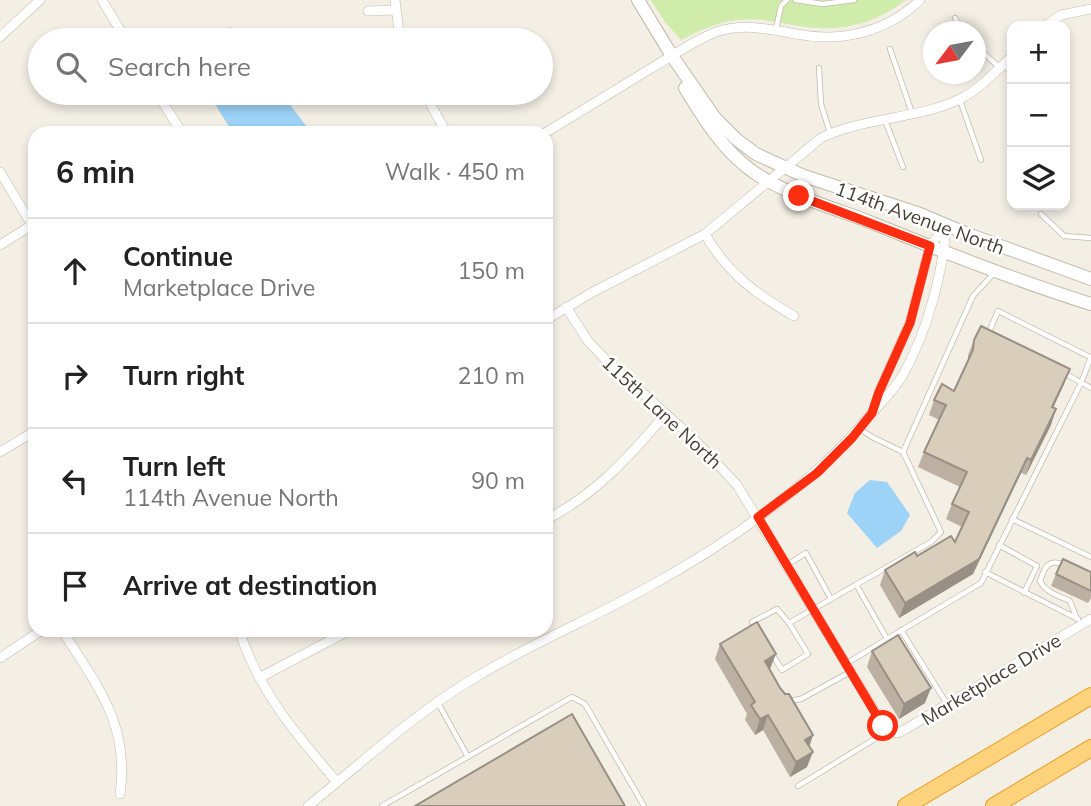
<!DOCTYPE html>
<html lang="en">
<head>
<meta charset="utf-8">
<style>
  body { margin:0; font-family:Mulish,sans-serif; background:#f2f2f2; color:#222 }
  .controls { position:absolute; right:21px; top:21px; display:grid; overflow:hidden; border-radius:14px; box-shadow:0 4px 10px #0003 }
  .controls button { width:63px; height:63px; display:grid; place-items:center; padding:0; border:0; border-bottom:2px solid #e0e0e0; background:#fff; color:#222; font:35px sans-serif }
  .compass { position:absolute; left:923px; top:21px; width:63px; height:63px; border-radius:50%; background:#fff; box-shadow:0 4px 10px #0003; rotate:238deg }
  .stop { position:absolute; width:21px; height:21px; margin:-16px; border:5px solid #ff2e11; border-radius:50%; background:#fff }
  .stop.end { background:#ff2e11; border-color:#fff; box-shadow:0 2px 7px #0008 }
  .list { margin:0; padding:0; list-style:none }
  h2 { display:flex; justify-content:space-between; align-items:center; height:91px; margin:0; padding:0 28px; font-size:30px }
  h2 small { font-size:23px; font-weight:400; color:#767676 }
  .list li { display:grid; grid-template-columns:46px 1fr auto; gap:21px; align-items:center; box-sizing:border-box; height:105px; padding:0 28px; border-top:2px solid #e0e0e0 }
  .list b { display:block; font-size:26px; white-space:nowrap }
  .list p { margin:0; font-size:23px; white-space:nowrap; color:#767676 }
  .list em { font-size:23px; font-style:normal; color:#767676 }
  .icon { flex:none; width:38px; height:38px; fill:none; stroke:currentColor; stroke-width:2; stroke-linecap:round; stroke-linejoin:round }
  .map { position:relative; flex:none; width:1091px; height:806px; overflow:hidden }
  .search { position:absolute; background:#fff; box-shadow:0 4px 10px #0003; left:28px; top:28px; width:525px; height:77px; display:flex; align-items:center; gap:18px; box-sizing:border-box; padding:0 24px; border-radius:38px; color:#767676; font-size:26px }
  .panel { position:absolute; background:#fff; box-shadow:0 4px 10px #0003; left:28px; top:126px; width:525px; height:511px; border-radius:21px }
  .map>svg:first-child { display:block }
  .green { fill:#d0ecaa }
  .water { fill:#9cd3f6 }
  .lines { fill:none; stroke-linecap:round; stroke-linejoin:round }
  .service-casing { stroke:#c3b9aa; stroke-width:6 }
  .minor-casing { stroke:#c3b9aa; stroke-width:10 }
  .tertiary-casing { stroke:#c3b9aa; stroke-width:14 }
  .trunk-casing { stroke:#ea9e29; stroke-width:18 }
  .service { stroke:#fff; stroke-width:4.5 }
  .minor { stroke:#fff; stroke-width:9 }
  .tertiary { stroke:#fff; stroke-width:12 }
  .trunk { stroke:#ffd27c; stroke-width:16 }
  .wall { fill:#bbb0a2 }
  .shaded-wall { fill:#989084 }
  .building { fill:#d9cdbc; stroke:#989084; stroke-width:2 }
  .route { stroke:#ff2e11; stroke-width:9 }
  .labels { text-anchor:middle; stroke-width:5; stroke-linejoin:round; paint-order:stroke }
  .street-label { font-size:19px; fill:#473f34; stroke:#fff }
</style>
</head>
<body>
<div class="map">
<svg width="1091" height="806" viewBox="0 0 1091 806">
  <rect width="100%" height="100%" fill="#f4efe5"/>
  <!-- green -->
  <path class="green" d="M 651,0 L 906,0 C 874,24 840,33 800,26 C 779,23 759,17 737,20 C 717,22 699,31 681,40 L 665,22 Z"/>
  <!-- water -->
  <g class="water">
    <polygon points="231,27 241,40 197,40 199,37"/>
    <polygon points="208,93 281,93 307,127 306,133 233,133"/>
    <polygon points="870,480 887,482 910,515 901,531 877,548 847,513 855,493"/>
  </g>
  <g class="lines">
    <defs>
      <g id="service">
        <polyline points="795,0 823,4 854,0"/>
        <polyline points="955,18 964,32"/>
        <polyline points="776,29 781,6 787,0"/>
        <polyline points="976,46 999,67"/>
        <polyline points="890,49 912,113"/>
        <polyline points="1004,65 1012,73"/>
        <polyline points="819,68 821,104 830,133"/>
        <polyline points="960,100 981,160"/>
        <polyline points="885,120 903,167"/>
        <polyline points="1041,214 1064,236 1091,238"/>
        <polyline points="989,332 998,311 1090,357"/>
        <polyline points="1064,373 1091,388"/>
        <polyline points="903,452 973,296 994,273"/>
        <polyline points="1012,519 1091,557"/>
        <polyline points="999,545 1037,566 1024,593"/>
        <polyline points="787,565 806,553 831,599"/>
        <path d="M 1065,565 C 1049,558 1045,566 1040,581 C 1045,592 1059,596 1070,601 L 1077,619"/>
        <polyline points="985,572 1078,619"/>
        <polyline points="857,586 887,639"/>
        <polyline points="756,628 752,622 777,609 789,623 931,542 941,532 903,452 872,437 860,429"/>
        <polyline points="901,630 947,704"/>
        <polyline points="772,654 782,670 808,654 789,623"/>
        <polyline points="847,663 981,583 1081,383 1091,357"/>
        <polyline points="789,701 801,699 850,672"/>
        <polyline points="438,703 468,757"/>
        <polyline points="798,786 886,732"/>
        <polyline points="382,806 572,697 585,704 644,806"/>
      </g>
      <g id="minor">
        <polyline points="102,0 126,40"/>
        <polyline points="395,0 400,40"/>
        <polyline points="368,11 395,10"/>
        <polyline points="1045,26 1061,15 1091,9"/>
        <polyline points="0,37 40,0"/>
        <polyline points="157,93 182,133"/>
        <polyline points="424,93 447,133"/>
        <path d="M 545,133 C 580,112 615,90 650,69 C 672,56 693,41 716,32 C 744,23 768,29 796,34 C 841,43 887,32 920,0"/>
        <polyline points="0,172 35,230"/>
        <path d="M 705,234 C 726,272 757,295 794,316"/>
        <polyline points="0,245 32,225"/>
        <polyline points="566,307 588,341 604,358 695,440 737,485 887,731 898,733 904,730 1091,619"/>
        <path d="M 546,320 L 591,293 L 705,234 L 821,138 C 864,117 921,119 962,98 C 981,88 997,70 1012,56"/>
        <polyline points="873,411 879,392 910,322 930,246 945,227"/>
        <polyline points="0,452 35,431"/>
        <path d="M 546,520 C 597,493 628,458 665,415"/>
        <path d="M 62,630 C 97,686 130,724 120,794"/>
        <path d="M 239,630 C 260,693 295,733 337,782"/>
        <polyline points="0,658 42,630"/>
        <polyline points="259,678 350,630"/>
        <path d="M 308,806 C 363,762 415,713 476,677 C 532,643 593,618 650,586 C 732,541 811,486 871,414 C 883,401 895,389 904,373 C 927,331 943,274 946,226"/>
      </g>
      <g id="tertiary">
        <polyline points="638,0 672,56 715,118 736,139 756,154 804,176 920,214 965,233 1091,279"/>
        <path d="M 685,88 C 704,119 722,149 752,171 C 785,194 827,206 865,220 C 939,250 1014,280 1091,304"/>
      </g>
      <g id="trunk">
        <polyline points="906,806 1091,696"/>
        <polyline points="994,806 1091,748"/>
      </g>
    </defs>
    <!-- service casing -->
    <use href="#service" class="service-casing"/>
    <!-- minor casing -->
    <use href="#minor" class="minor-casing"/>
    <!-- tertiary casing -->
    <use href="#tertiary" class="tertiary-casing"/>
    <!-- trunk casing -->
    <use href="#trunk" class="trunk-casing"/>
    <!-- service -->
    <use href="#service" class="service"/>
    <!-- minor -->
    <use href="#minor" class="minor"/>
    <!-- tertiary -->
    <use href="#tertiary" class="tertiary"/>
    <!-- trunk -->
    <use href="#trunk" class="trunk"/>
  </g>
  <!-- wall -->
  <g class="wall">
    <polygon points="974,340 1070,369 1064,384 1053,408 1051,425 1026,475 1021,473 973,574 899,618 880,585 885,570 955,542 962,527 946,519 952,504 960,487 918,467 924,452 939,420 929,415 934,400 954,391 968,361 968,355"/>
    <polygon points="1091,572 1091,598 1088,603 1051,586 1056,574"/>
    <polygon points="720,644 770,670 780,688 813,735 809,746 807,767 790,777 763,730 755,735 745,720 747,714 715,659"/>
    <polygon points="872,651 925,703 899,719 867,667"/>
  </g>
  <!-- shaded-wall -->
  <g class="shaded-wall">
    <polygon points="1070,369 1064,384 1046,423 1052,407"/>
    <polygon points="1056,409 1051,425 1026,475 1031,460"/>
    <polygon points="1027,458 1021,473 973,574 899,618 905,603"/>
    <polygon points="776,654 770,669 765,661"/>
    <polygon points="931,688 925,703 899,719 904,704"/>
    <polygon points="768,715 763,730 755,735 760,719"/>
    <polygon points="813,735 808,751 805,740"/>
    <polygon points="813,752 807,767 790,777 796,762"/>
  </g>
  <!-- building -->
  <g class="building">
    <polygon points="981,326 1070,369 1052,407 1056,409 1031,460 1027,458 979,559 905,603 885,570 915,552 917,556 951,536 955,542 969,512 952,504 967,472 924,452 946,405 934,400 942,384 954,391 973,350 974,340"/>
    <polygon points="1063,559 1091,572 1091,591 1056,574"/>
    <polygon points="757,622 776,654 765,661 780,688 785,694 789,694 813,735 805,740 813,752 796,762 768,715 760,719 751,705 755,702 720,644"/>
    <polygon points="898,635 931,688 904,704 872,651"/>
    <polygon points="572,714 625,806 415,806"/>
  </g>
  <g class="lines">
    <!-- route -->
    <polyline class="route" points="799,196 930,246 910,323 879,392 872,413 852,438 817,473 758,517 883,726"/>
  </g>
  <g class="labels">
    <!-- street labels -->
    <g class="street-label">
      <text transform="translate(920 218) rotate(20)" y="7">114th Avenue North</text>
      <text transform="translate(662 412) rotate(43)" y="7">115th Lane North</text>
      <text transform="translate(991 679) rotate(-31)" y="7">Marketplace Drive</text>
    </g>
  </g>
</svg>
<div class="controls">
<button>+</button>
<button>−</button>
<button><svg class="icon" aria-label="layers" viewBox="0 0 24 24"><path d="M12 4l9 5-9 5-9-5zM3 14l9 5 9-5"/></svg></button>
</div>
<svg class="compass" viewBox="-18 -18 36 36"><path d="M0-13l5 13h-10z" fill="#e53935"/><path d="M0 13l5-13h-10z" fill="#767676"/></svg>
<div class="stop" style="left:883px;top:726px"></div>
<div class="stop end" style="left:799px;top:196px"></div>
<div class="search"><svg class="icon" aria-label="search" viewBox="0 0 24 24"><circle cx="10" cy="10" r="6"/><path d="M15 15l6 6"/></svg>Search here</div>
<section class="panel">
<h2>6 min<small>Walk · 450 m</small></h2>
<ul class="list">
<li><svg class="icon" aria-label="ahead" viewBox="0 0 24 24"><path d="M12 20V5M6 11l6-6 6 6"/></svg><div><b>Continue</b><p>Marketplace Drive</p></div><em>150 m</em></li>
<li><svg class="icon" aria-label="right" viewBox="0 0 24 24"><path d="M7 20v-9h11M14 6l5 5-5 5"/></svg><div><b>Turn right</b></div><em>210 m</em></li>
<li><svg class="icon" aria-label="left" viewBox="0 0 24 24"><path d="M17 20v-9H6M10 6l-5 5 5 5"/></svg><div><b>Turn left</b><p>114th Avenue North</p></div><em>90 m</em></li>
<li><svg class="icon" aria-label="arrive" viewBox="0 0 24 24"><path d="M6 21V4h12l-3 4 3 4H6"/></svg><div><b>Arrive at destination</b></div></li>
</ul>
</section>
</div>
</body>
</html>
